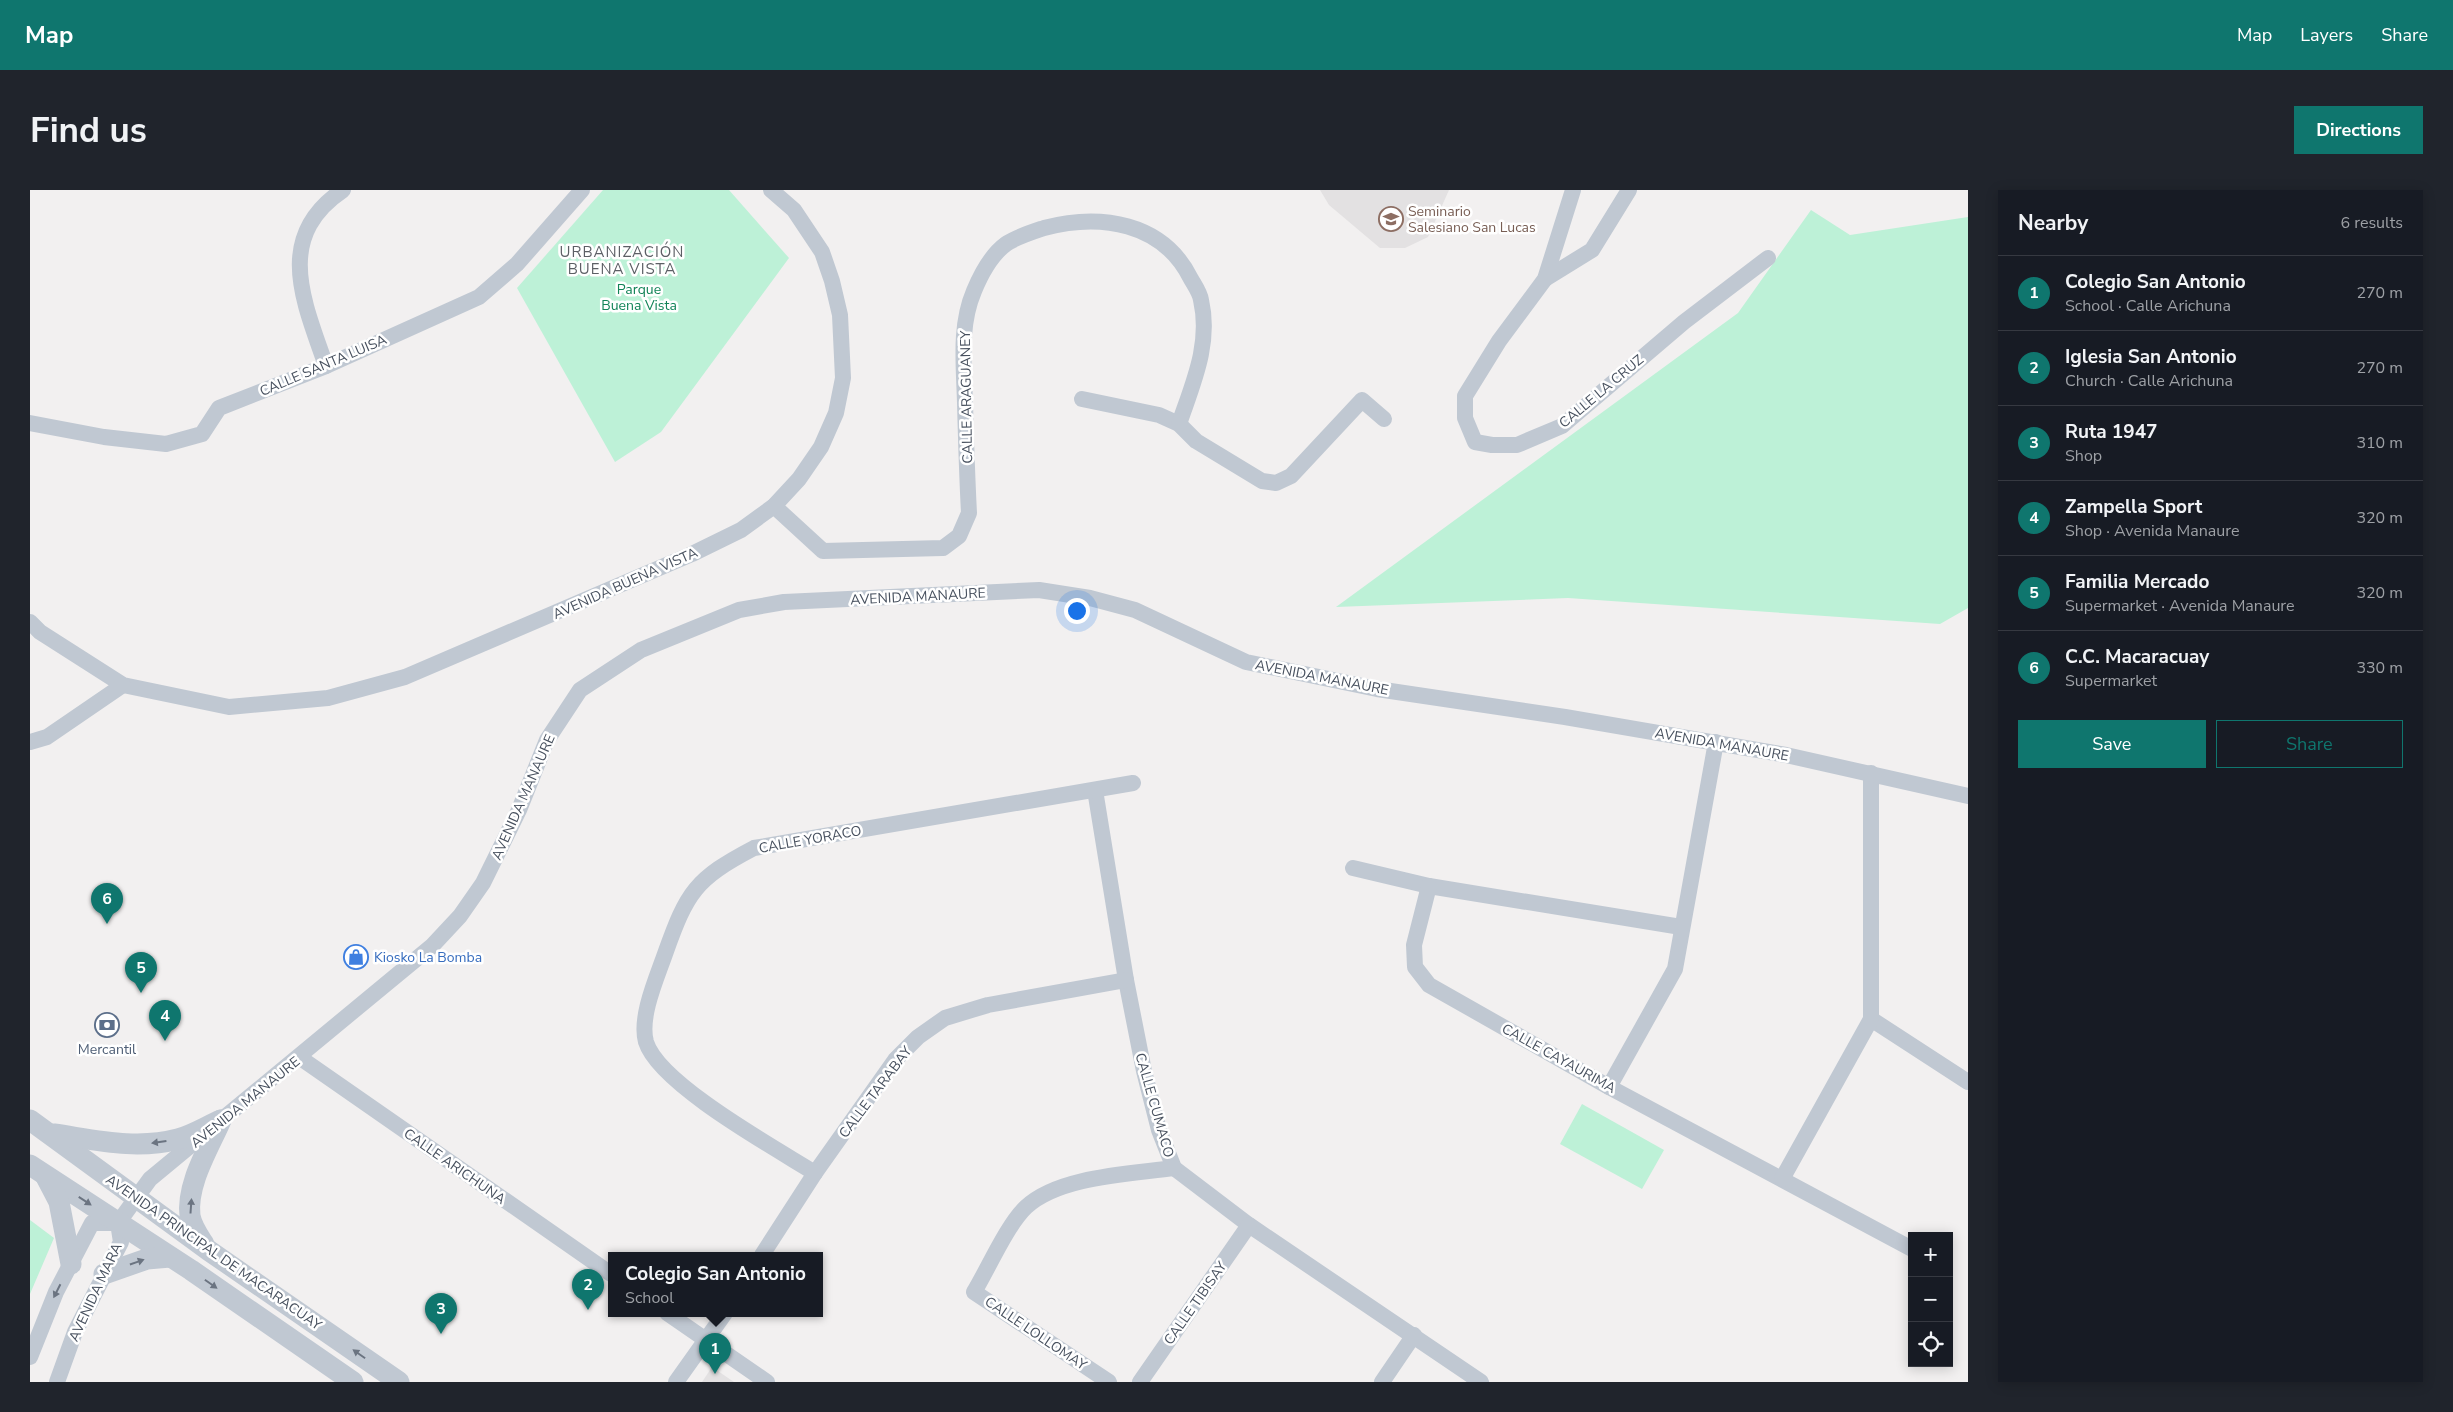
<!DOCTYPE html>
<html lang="en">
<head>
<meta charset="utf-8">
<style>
  body { margin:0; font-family:"Nunito Sans",sans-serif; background:#20242c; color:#f1f3f6 }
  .controls { position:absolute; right:15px; bottom:15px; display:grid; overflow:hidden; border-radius:0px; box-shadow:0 2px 12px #0003 }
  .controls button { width:45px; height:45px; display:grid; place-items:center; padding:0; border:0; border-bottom:1px solid #363941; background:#171b24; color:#f1f3f6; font:25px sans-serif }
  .you { position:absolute; left:1046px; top:420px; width:18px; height:18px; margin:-12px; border:4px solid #fff; border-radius:50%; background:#1a73e8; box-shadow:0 0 0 8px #1a73e833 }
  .badge { display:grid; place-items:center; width:32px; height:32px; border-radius:50%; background:#0f766e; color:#fff; font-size:16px; font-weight:700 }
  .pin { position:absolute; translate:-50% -41px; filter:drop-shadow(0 1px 2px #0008) }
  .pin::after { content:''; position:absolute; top:26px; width:18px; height:15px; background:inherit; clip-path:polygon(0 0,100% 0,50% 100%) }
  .popup { position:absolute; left:578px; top:1062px; width:215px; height:65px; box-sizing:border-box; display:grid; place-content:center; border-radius:0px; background:#171b24; filter:drop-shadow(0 1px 4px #0005); font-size:16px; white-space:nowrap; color:#9ea1a6 }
  .popup b { font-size:19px; color:#f1f3f6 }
  .popup::after { content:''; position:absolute; left:50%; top:100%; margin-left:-10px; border:10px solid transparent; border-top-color:#171b24 }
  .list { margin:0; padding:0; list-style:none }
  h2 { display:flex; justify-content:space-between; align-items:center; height:65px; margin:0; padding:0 20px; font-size:21px }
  h2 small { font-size:16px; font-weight:400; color:#9ea1a6 }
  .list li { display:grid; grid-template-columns:32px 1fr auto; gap:15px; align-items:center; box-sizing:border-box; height:75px; padding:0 20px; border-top:1px solid #363941 }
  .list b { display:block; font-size:19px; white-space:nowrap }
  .list p { margin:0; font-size:16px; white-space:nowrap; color:#9ea1a6 }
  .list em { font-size:16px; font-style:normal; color:#9ea1a6 }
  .actions { display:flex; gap:10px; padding:15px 20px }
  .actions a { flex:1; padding:11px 0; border:1px solid #0f766e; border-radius:0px; text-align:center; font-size:18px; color:#0f766e }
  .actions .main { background:#0f766e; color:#fff }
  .icon { flex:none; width:28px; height:28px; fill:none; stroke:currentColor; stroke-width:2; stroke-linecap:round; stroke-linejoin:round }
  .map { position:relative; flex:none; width:1938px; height:1192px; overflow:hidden; border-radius:0px }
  header { display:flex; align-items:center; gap:30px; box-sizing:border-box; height:70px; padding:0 25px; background:#0f766e; color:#fff }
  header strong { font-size:24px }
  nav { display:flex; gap:28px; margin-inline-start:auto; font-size:18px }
  .intro { display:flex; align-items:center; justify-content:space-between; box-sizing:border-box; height:120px; padding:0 30px }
  h1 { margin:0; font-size:35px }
  .button { padding:12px 22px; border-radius:0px; background:#0f766e; color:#fff; font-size:18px; font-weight:700 }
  main { display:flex; gap:30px; padding:0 30px }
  aside { flex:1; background:#171b24; border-radius:0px; box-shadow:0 2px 12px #0003 }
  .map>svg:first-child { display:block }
  .education { fill:#e3e1e2 }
  .park { fill:#bdf1d7 }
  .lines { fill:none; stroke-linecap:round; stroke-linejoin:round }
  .minor { stroke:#c0c8d2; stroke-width:16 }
  .tertiary { stroke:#c0c8d2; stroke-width:21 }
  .oneway { fill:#6b7481 }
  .labels { text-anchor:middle; stroke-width:5; stroke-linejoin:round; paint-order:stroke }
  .education-label { font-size:14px; fill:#785e54; stroke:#fff; text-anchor:start }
  .park-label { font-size:14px; fill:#138458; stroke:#fff }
  .street-label { font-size:14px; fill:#47505e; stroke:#fff }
  .shop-label { font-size:14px; fill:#366cbe; stroke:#fff; text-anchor:start }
  .service-label { font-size:14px; fill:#4e5e75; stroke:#fff }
  .neighbourhood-label { font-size:15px; letter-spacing:1px; fill:#5c5f65; stroke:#fff }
</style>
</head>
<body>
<header>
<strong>Map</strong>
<nav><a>Map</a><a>Layers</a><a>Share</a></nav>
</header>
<div class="intro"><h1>Find us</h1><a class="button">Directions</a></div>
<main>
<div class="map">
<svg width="1938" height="1192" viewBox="0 0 1938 1192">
  <rect width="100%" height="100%" fill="#f2f0f0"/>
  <!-- education -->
  <g class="education">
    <polygon points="1290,0 1419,0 1398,47 1375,58 1350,58 1299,15"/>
    <polygon points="682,1177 704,1192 672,1192"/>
  </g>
  <!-- park -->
  <g class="park">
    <polygon points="573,0 699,0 759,68 631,242 585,272 487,98"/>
    <polygon points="1781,20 1820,45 1938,27 1938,418 1910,434 1538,408 1306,417 1708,123"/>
    <polygon points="1552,914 1634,960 1612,999 1530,954"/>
    <polygon points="0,1030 24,1048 0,1104"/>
  </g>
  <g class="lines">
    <!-- minor -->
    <g class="minor">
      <polyline points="1543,0 1515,89 1469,151 1435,206 1435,228 1445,252 1462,255 1487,255 1532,236 1654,132 1738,68"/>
      <polyline points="1515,89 1562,60 1599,0"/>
      <path d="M 296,176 C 274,112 243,47 313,0"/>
      <polyline points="1052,209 1129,225 1149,234 1166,251 1232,291 1246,293 1261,286 1332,210 1354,229"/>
      <polyline points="0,233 74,247 136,254 172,244 189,218 296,176 449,107 487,74 552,0"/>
      <path d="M 744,316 L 793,361 L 913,358 L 929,346 L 939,323 C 937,286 936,250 935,213 C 934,175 929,136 944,101 C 951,84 961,65 976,54 C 986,47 1002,42 1014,38 C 1070,23 1133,32 1161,89 C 1165,96 1170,103 1171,110 C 1181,154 1163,193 1149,234"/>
      <polyline points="0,432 10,442 93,495 199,517 298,508 375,487 662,364 711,340 744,316 769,289 791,257 806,223 813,188 810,125 802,91 792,62 764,20 741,0"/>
      <polyline points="0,552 17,547 93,495"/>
      <polyline points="1065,600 1096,790 1114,881 1129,940 1144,978 1219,1035 1451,1192"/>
      <polyline points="1323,678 1399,696 1651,737"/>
      <polyline points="1399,696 1384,755 1385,777 1399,795 1579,897 1882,1059"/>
      <polyline points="1841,829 1938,892"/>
      <polyline points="269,867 581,1084"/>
      <polyline points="1579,897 1645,779 1686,552"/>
      <path d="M 785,983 C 745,958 629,894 616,852 C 609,827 627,787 635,764 C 657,702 665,689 724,658 L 1103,593"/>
      <polyline points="1752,989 1841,829 1841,583"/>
      <polyline points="88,1033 120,989 402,756 430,726 453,693 489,620 517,550 550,500 611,460 709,420 754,412 1009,400 1060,408 1105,420 1216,472 1347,499 1535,527 1756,565 1938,606"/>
      <polyline points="732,1065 785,983 865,870 888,847 915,828 958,815 1096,790"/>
      <polyline points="637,1123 737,1192"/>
      <polyline points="0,1167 26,1102 62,1033 88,1033"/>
      <polyline points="27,1192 45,1142 91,1052 88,1033"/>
      <polyline points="646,1192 695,1123"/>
      <path d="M 1079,1192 L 944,1102 C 958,1079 977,1035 996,1017 C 1029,986 1101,984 1144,978"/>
      <polyline points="1110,1192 1219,1035"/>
      <polyline points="1352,1192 1384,1145"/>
    </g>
    <!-- tertiary -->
    <g class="tertiary">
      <polyline points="0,930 178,1060 369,1192"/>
      <path d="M 24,944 C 66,950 106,960 148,949 C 163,945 177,936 191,930"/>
      <polyline points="0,975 161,1080 323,1192"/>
      <polyline points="16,987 29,1012 41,1074"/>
      <path d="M 174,1054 C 168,1045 162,1037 160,1026 C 156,994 179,958 191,930"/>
      <polyline points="74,1084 117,1069 140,1067"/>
    </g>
  </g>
  <!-- one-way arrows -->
  <defs><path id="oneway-solid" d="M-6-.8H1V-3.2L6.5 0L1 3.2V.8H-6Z" transform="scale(1.25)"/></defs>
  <g class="oneway">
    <use href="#oneway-solid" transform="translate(129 952) rotate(172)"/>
    <use href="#oneway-solid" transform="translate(55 1011) rotate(33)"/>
    <use href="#oneway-solid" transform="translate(161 1016) rotate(-86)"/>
    <use href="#oneway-solid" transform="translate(107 1072) rotate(-19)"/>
    <use href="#oneway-solid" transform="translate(181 1094) rotate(35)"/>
    <use href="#oneway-solid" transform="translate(27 1101) rotate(117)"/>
    <use href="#oneway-solid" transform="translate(329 1164) rotate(-145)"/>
  </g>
  <!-- icons -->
  <defs>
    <symbol id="university-ring" viewBox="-11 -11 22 22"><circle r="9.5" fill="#fff" stroke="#8d6e63" stroke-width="1.5"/><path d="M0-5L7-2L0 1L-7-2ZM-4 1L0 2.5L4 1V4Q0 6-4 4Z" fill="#8d6e63"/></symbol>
    <symbol id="shop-ring" viewBox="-11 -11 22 22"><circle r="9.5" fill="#fff" stroke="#3f7fe0" stroke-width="1.5"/><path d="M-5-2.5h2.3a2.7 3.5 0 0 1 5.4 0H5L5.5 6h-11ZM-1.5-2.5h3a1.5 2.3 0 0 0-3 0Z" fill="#3f7fe0"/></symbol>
    <symbol id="bank-ring" viewBox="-11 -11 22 22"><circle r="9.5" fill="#fff" stroke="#5c6f8a" stroke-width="1.5"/><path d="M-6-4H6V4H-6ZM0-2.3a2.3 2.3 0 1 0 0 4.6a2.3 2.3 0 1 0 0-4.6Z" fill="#5c6f8a"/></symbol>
  </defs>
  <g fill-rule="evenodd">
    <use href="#university-ring" x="1347" y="15" width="28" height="28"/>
    <use href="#shop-ring" x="312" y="753" width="28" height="28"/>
    <use href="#bank-ring" x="63" y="821" width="28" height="28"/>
  </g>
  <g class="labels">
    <!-- education labels -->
    <g class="education-label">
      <text x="1378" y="26">Seminario<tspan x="1378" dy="16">Salesiano San Lucas</tspan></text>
    </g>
    <!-- park labels -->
    <g class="park-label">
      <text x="609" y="104">Parque<tspan x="609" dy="16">Buena Vista</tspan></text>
    </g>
    <!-- street labels -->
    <g class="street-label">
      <text transform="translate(293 175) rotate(-23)" y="5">CALLE SANTA LUISA</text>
      <text transform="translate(1571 201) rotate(-40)" y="5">CALLE LA CRUZ</text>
      <text transform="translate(936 207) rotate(-91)" y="5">CALLE ARAGUANEY</text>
      <text transform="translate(595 393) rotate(-24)" y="5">AVENIDA BUENA VISTA</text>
      <text transform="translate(888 406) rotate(-3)" y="5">AVENIDA MANAURE</text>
      <text transform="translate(1292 487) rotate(11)" y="5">AVENIDA MANAURE</text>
      <text transform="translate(1692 554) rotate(10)" y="5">AVENIDA MANAURE</text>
      <text transform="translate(493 607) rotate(-66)" y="5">AVENIDA MANAURE</text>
      <text transform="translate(780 649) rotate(-10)" y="5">CALLE YORACO</text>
      <text transform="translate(1529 868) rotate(29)" y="5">CALLE CAYAURIMA</text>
      <text transform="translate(845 902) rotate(-53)" y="5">CALLE TARABAY</text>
      <text transform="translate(215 912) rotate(-39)" y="5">AVENIDA MANAURE</text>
      <text transform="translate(1125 915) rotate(74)" y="5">CALLE CUMACO</text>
      <text transform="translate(425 976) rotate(35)" y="5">CALLE ARICHUNA</text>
      <text transform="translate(184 1062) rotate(35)" y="5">AVENIDA PRINCIPAL DE MACARACUAY</text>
      <text transform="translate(65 1102) rotate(-65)" y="5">AVENIDA MARA</text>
      <text transform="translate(1165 1113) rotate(-55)" y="5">CALLE TIBISAY</text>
      <text transform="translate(1006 1143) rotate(34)" y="5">CALLE LOLLOMAY</text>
    </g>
    <!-- shop labels -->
    <g class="shop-label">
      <text x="344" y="772">Kiosko La Bomba</text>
    </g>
    <!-- service labels -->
    <g class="service-label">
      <text x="77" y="864">Mercantil</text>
    </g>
    <!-- neighbourhood labels -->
    <g class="neighbourhood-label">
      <text x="592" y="67">URBANIZACIÓN<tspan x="592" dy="17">BUENA VISTA</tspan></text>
    </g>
  </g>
</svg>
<div class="controls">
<button>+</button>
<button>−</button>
<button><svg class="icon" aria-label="locate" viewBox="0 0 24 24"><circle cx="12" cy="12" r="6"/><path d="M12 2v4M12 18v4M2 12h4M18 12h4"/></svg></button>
</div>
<div class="you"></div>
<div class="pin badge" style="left:685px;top:1184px">1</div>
<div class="popup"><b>Colegio San Antonio</b>School</div>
<div class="pin badge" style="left:558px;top:1120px">2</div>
<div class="pin badge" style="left:411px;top:1144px">3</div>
<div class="pin badge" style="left:135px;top:851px">4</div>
<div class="pin badge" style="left:111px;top:803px">5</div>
<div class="pin badge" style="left:77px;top:734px">6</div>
</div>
<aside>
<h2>Nearby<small>6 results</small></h2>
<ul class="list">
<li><span class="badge">1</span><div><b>Colegio San Antonio</b><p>School · Calle Arichuna</p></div><em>270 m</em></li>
<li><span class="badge">2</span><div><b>Iglesia San Antonio</b><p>Church · Calle Arichuna</p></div><em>270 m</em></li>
<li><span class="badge">3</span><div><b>Ruta 1947</b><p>Shop</p></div><em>310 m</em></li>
<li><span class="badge">4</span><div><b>Zampella Sport</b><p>Shop · Avenida Manaure</p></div><em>320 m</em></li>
<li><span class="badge">5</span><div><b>Familia Mercado</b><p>Supermarket · Avenida Manaure</p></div><em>320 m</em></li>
<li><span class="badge">6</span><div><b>C.C. Macaracuay</b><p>Supermarket</p></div><em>330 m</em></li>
</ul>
<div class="actions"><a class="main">Save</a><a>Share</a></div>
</aside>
</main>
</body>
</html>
